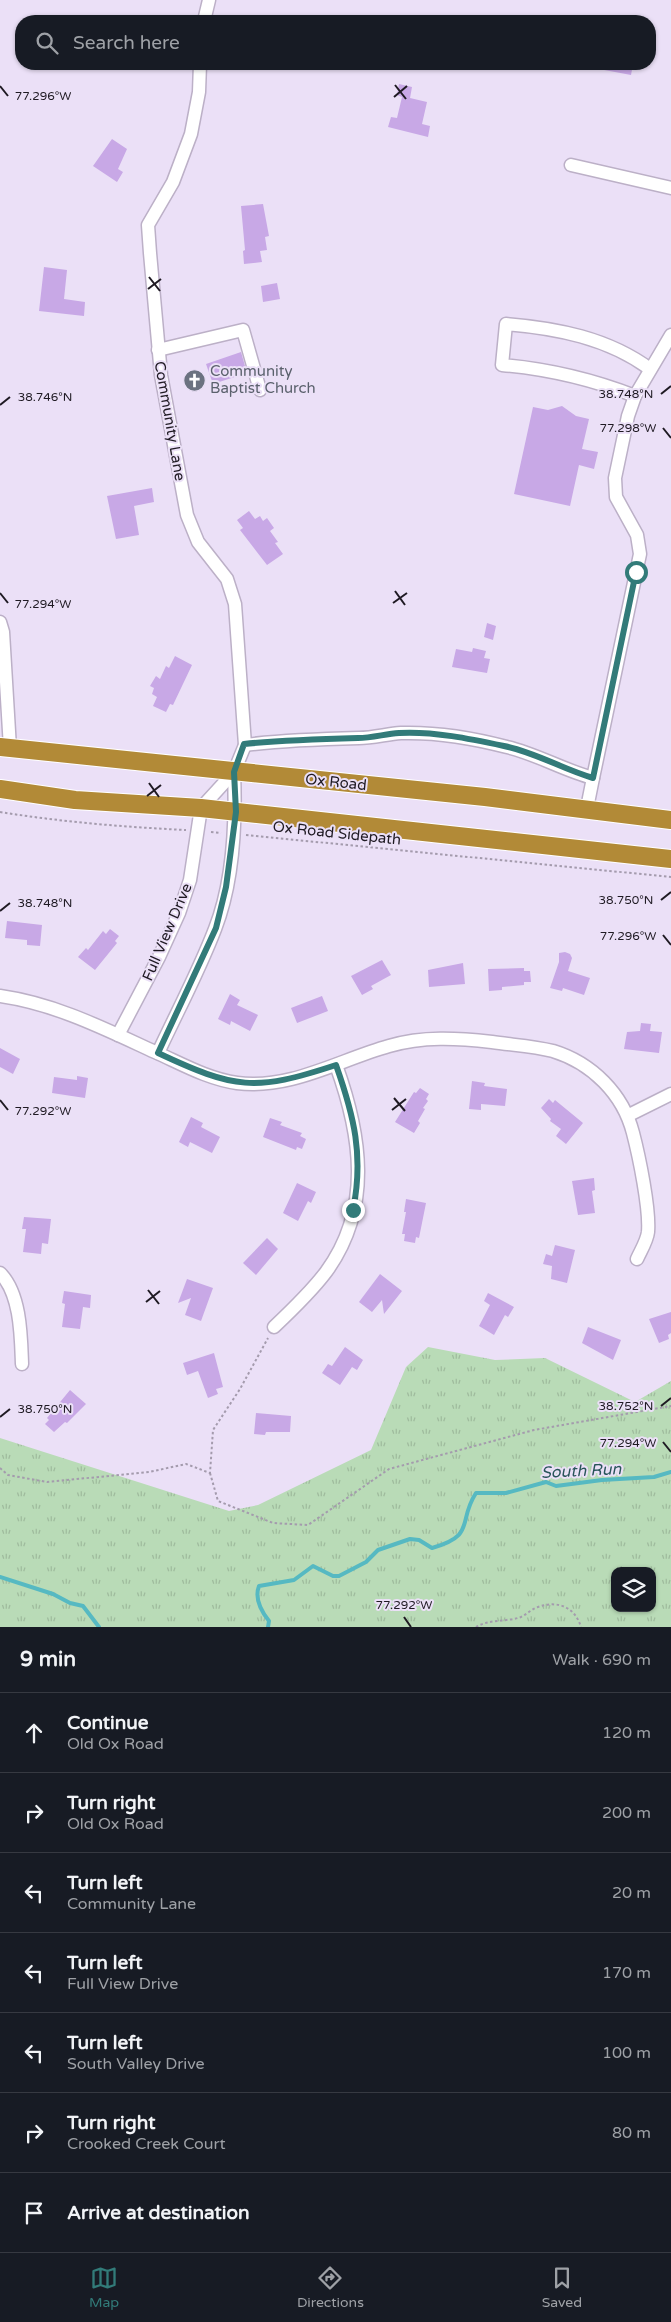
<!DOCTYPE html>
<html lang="en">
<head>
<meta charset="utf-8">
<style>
  body { margin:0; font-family:"Varela Round",sans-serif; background:#242831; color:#f1f3f6 }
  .controls { position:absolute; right:15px; bottom:15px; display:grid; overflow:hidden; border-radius:10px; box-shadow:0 1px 4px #0004 }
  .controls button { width:45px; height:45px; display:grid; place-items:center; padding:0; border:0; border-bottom:1px solid #363941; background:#171b24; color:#f1f3f6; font:25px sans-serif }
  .stop { position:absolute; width:15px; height:15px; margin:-11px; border:4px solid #327b79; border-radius:50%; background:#fff }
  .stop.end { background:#327b79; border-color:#fff; box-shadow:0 1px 5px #0008 }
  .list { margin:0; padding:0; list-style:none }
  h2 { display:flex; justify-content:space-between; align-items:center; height:65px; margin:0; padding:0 20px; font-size:21px }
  h2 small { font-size:16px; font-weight:400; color:#9ea1a6 }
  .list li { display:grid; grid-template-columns:32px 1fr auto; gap:15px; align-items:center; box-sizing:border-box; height:80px; padding:0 20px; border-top:1px solid #363941 }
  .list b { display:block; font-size:19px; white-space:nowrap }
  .list p { margin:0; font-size:16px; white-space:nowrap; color:#9ea1a6 }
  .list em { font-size:16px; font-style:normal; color:#9ea1a6 }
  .icon { flex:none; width:28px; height:28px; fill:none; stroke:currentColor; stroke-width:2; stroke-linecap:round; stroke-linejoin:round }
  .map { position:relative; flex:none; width:671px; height:1627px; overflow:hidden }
  .search { position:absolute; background:#171b24; box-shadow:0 1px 4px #0004; left:15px; right:15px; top:15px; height:55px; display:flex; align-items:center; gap:12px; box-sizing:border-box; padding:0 18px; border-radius:20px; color:#9ea1a6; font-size:19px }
  .sheet { height:625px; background:#171b24 }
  nav { display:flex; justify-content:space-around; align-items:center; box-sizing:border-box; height:70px; border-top:1px solid #363941; background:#171b24; font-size:14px; color:#9ea1a6 }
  nav a { display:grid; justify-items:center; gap:2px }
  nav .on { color:#327b79 }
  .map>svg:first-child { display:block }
  .park { fill:url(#park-tufts); fill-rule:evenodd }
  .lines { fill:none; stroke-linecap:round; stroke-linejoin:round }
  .stream { stroke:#56b9c2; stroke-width:4 }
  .building { fill:#c8a8e6 }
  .minor-casing { stroke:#bcb0c7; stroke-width:15 }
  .highway-casing { stroke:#fff; stroke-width:20 }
  .path { stroke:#a49bad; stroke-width:2; stroke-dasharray:2.5 2.5; stroke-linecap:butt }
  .minor { stroke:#fff; stroke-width:12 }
  .highway { stroke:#b28a37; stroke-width:18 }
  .route { stroke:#327b79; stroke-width:6 }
  .ticks { fill:none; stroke:#1f1a23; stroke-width:2 }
  .labels { text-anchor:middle; stroke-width:4; stroke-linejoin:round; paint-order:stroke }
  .worship-label { font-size:15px; fill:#5b616d; stroke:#ebe0f7; text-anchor:start }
  .street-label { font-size:15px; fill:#1f1a23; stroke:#ebe0f7 }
  .water-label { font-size:16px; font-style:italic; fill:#285459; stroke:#ebe0f7 }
  .ticks-label { font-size:12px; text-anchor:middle; fill:#1f1a23; stroke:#ebe0f7; stroke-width:4; stroke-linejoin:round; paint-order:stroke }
</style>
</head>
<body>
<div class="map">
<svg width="671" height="1627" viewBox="0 0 671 1627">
  <defs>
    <pattern id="park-tufts" width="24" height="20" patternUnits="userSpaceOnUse" patternTransform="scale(1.25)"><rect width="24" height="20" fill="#b9dbb7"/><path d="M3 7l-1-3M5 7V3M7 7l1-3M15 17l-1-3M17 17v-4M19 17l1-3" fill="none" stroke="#9fbb9d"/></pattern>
  </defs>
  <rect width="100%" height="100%" fill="#ebe0f7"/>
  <!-- park -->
  <path class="park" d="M 428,1347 L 495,1360 L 545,1358 L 635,1402 L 671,1381 L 671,1627 L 0,1627 L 0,1438 L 229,1511 L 258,1505 L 371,1450 L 406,1367 ZM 615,1571 L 652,1571 L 652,1608 L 615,1608 Z"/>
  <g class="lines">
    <!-- stream -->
    <g class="stream">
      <polyline points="0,1577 53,1594 70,1603 83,1606 99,1627"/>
      <path d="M 268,1627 L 269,1621 C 261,1611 254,1599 259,1586 L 294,1580 L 313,1566 L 333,1576 L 339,1576 L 366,1562 L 378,1550 L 410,1539 L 419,1540 L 432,1548 C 477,1535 457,1522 476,1493 L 506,1493 L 546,1482 L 556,1486 L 602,1480 L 654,1477 L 671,1472"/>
    </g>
  </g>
  <!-- building -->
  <g class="building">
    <polygon points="599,64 633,64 631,75 599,69"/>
    <polygon points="399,84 412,87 410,98 427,102 422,124 430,126 428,137 388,127 391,117 397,118 402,97 397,95"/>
    <polygon points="112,139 127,149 118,169 123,172 117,182 93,166"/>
    <polygon points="263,204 269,236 265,237 267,250 260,251 262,262 244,264 243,251 245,250 241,206"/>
    <polygon points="44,267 67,270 64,299 85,302 84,316 39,311"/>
    <polygon points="277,283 280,299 263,302 261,286"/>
    <polygon points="241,352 247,373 213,384 206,364"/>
    <polygon points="562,406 576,416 589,419 582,449 598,452 594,469 579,465 570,506 514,494 533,407 548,410"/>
    <polygon points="152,488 154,502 134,506 139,535 116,539 107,496"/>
    <polygon points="249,511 255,519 260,516 263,521 267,518 274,528 270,531 278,542 275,543 283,554 267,565 240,530 243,528 237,520"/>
    <polygon points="487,623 496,626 493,640 484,637"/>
    <polygon points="473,648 486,651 484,658 490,659 487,673 452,667 456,649 472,652"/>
    <polygon points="175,656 192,665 173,705 170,704 166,712 153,706 157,697 152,694 154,688 150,686 156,676 160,679 166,666 169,668"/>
    <polygon points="7,921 42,925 40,946 27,945 27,940 5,938"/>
    <polygon points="110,929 119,936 115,941 117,943 95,970 78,957 86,948 88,950 103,931 106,934"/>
    <polygon points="565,952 570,954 572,958 568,971 590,978 584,995 563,988 562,991 550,988 559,962 559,953"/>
    <polygon points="382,960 391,975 371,986 373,989 362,995 351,976"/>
    <polygon points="463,963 465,984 429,987 428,970"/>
    <polygon points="524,968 524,971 530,971 531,982 524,982 524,985 502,987 502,990 489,991 488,969"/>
    <polygon points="230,994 240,1000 237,1005 258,1015 250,1031 231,1021 230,1025 218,1019"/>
    <polygon points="322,996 328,1011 297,1023 291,1008"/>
    <polygon points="641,1023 651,1024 650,1031 662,1032 659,1053 624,1049 627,1032 640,1031"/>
    <polygon points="0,1048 20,1059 13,1074 0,1067"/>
    <polygon points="77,1076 88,1078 85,1098 52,1093 54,1077 77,1080"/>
    <polygon points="472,1081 485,1083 484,1086 507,1089 505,1106 481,1104 481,1110 469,1109"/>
    <polygon points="420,1088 429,1094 426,1099 428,1101 423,1108 425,1109 418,1121 420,1123 414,1133 395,1122 414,1092 416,1093"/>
    <polygon points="549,1099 553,1103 555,1100 583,1123 566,1144 556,1136 561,1129 550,1121 551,1119 541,1108"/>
    <polygon points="191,1117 203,1123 201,1127 220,1137 212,1153 190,1142 188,1147 179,1142"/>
    <polygon points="270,1118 282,1122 280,1125 302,1133 300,1136 306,1139 302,1149 297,1147 296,1150 263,1137"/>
    <polygon points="594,1178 595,1190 592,1191 595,1213 578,1215 572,1181"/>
    <polygon points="297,1183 316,1192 311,1203 308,1201 298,1221 283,1213"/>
    <polygon points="406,1199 426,1203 419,1238 416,1237 415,1243 404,1241 405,1234 402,1234 406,1212 404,1212"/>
    <polygon points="24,1217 51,1219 48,1244 42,1243 41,1254 23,1252 26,1229 22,1229"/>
    <polygon points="267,1238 278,1249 256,1275 243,1263"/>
    <polygon points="555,1245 575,1250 567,1283 551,1279 552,1266 543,1264 546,1254 552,1256"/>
    <polygon points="380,1274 402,1291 384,1314 382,1300 372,1312 359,1302"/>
    <polygon points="187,1279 213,1288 201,1321 185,1315 191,1298 178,1303"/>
    <polygon points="64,1291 91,1295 90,1308 83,1307 80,1329 62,1327 65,1304 62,1303"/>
    <polygon points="488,1293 514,1307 508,1317 505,1315 494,1335 479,1326 490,1305 484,1301"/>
    <polygon points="671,1312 671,1333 668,1335 669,1339 659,1343 649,1319"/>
    <polygon points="588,1327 621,1340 613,1360 582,1343"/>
    <polygon points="345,1347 363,1360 357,1370 352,1367 340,1385 322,1373 328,1364 332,1366"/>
    <polygon points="214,1353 223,1387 216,1389 218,1394 208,1398 198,1371 187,1375 183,1363"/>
    <polygon points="70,1390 86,1404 67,1423 65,1422 54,1432 45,1424 49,1420 47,1418"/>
    <polygon points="256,1413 291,1416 290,1432 266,1432 265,1435 254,1434"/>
  </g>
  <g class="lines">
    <defs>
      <g id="minor">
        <polyline points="204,21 209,0"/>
        <polyline points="571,165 671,188"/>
        <polyline points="158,350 243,330 260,390"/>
        <path d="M 635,396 C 591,379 549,369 502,365 L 506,324 C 556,328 608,338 650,369"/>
        <polyline points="0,622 3,632 10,748"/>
        <path d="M 245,745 C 283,740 320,739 359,738 C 373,738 387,734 401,733 C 436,732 473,738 507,747 C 537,754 563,770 593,778 L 587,808"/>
        <polyline points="593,778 640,554 637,535 616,497 615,478 628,416 635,396 671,335"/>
        <path d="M 0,996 C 56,1004 105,1029 155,1052 C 182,1064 208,1079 237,1083 C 290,1090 339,1060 389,1046 C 423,1036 457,1038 492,1042 C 512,1045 533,1046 553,1051 C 592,1063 623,1094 633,1133 C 639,1156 650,1209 648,1232 C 647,1241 641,1250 637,1259"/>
        <polyline points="118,1035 159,957 179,913 190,880 201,808 234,772 245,745 235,604 227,579 198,542 187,515 161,375 150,253 148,225 173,182 191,134 199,92 200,64"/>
        <path d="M 158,1053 C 177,1012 199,971 215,929 C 233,883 236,821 234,772"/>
        <polyline points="629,1115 671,1094"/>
        <path d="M 0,1273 C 21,1294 21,1337 22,1364"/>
        <path d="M 274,1327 C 292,1310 311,1292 326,1272 C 373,1208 361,1134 336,1065"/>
      </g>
      <g id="highway">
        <polyline points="0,747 485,797 671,820"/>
        <polyline points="0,789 75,800 201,808 671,859"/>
      </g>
    </defs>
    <!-- minor casing -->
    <use href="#minor" class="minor-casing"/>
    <!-- highway casing -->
    <use href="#highway" class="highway-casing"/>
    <!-- path -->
    <g class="path">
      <path d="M 0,812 C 62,822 124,827 186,830"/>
      <polyline points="211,832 221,833"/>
      <polyline points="246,835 671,877"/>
      <polyline points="0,1468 8,1475 47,1482 149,1472 186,1464 210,1473 213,1430 240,1389 268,1338"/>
      <polyline points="210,1473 218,1501 273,1523 308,1525 389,1469 534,1430 671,1406"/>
      <path d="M 476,1627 C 489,1619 507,1622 521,1617 C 527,1614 532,1609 538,1607 C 558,1600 575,1607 581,1627"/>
    </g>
    <!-- minor -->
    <use href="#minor" class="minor"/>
    <!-- highway -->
    <use href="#highway" class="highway"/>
  </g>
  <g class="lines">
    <!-- route -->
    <path class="route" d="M 353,1210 C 364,1156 354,1116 336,1065 C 254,1092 235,1089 158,1053 L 216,928 L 226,887 L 236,812 L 234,772 L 244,744 C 282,740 320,739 358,738 C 372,738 385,734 399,733 C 433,731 471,739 504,746 C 535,752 562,769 593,778 L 636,572"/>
  </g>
  <!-- ticks -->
  <path class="ticks" d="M 395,85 L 406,99M 0,86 L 8,96M 394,97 L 407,86M 149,277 L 160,291M 148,289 L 161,279M 661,394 L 671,386M 0,405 L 10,397M 663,428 L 671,438M 395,591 L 405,605M 0,593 L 8,603M 393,603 L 407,593M 149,783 L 159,797M 147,796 L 161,785M 661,900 L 671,892M 0,911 L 10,903M 663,935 L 671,945M 394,1098 L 405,1111M 0,1100 L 8,1110M 392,1110 L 406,1099M 148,1290 L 159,1304M 146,1302 L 160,1291M 661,1406 L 671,1398M 0,1417 L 10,1409M 663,1442 L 671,1452M 404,1617 L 411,1627"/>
  <!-- icons -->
  <defs>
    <symbol id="church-disc" viewBox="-11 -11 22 22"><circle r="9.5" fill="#6b7280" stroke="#ebe0f7"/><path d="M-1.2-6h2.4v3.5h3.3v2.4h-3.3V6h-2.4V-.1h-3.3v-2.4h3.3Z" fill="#fff"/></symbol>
  </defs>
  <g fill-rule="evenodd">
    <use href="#church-disc" x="182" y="368" width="25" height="25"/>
  </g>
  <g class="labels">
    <!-- worship labels -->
    <g class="worship-label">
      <text x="210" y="376">Community<tspan x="210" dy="17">Baptist Church</tspan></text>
    </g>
    <!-- street labels -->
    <g class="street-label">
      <text transform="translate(170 421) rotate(80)" y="5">Community Lane</text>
      <text transform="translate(336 782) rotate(6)" y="5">Ox Road</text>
      <text transform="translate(337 833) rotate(6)" y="5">Ox Road Sidepath</text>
      <text transform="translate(167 932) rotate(-67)" y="5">Full View Drive</text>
    </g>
    <!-- water labels -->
    <g class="water-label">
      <text transform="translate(581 1470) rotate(-3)" y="6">South Run</text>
    </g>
  </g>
  <g class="ticks-label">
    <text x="43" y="100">77.296°W</text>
    <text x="626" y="398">38.748°N</text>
    <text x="45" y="401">38.746°N</text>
    <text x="628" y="432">77.298°W</text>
    <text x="43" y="608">77.294°W</text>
    <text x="626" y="904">38.750°N</text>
    <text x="45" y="907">38.748°N</text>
    <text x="628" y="940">77.296°W</text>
    <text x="43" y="1115">77.292°W</text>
    <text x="626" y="1410">38.752°N</text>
    <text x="45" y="1413">38.750°N</text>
    <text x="628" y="1447">77.294°W</text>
    <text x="404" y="1609">77.292°W</text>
  </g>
</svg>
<div class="controls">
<button><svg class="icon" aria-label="layers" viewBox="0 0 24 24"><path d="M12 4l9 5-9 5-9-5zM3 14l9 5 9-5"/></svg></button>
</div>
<div class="stop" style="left:636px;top:572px"></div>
<div class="stop end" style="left:353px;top:1210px"></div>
<div class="search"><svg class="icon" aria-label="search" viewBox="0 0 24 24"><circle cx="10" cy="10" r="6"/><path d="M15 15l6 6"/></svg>Search here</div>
</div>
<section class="sheet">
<h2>9 min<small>Walk · 690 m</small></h2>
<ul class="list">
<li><svg class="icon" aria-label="ahead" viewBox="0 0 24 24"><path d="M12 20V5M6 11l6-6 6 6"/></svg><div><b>Continue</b><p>Old Ox Road</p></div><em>120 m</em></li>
<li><svg class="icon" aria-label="right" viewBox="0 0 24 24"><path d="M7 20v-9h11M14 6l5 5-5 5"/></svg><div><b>Turn right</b><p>Old Ox Road</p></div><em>200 m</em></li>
<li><svg class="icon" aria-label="left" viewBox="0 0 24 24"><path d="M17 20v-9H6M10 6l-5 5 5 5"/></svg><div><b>Turn left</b><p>Community Lane</p></div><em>20 m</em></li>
<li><svg class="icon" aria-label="left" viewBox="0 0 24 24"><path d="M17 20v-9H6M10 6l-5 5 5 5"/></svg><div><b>Turn left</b><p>Full View Drive</p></div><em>170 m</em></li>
<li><svg class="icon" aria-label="left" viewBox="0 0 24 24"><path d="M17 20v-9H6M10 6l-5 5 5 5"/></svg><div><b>Turn left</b><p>South Valley Drive</p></div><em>100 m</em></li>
<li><svg class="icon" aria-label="right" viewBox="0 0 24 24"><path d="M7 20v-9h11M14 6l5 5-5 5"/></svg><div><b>Turn right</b><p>Crooked Creek Court</p></div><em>80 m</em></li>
<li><svg class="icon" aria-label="arrive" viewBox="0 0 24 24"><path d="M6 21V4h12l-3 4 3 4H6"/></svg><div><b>Arrive at destination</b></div></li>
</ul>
</section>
<nav>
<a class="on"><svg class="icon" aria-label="map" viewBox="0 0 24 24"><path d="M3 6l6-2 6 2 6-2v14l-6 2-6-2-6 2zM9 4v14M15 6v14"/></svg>Map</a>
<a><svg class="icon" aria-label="directions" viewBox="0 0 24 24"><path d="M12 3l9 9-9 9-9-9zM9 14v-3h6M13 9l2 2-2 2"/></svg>Directions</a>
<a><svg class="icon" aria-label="saved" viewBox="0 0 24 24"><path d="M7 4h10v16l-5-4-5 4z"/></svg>Saved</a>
</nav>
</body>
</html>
